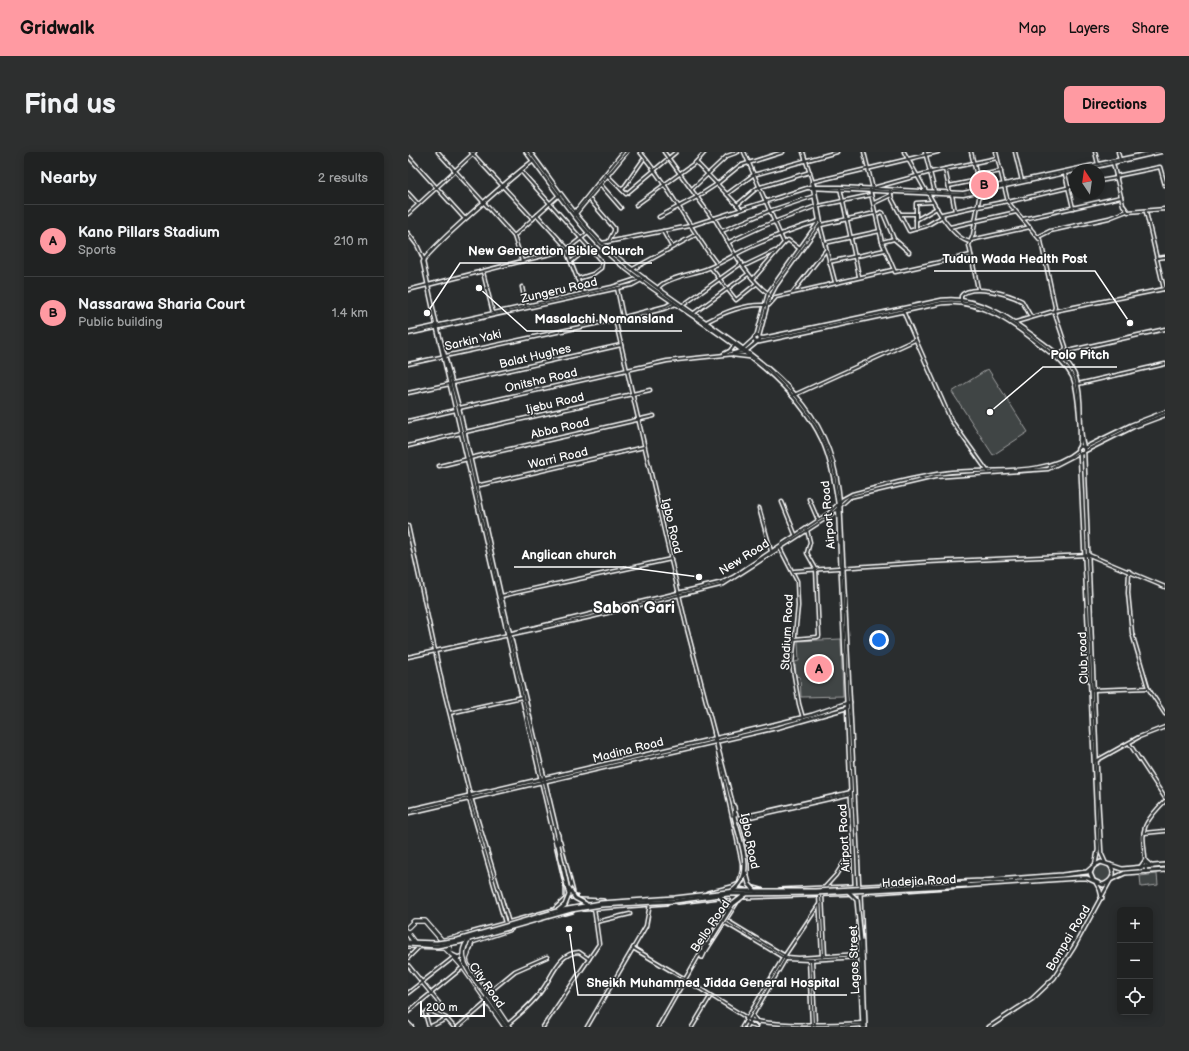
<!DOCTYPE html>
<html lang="en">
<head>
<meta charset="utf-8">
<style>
  body { margin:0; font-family:"Balsamiq Sans",sans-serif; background:#2d2f2f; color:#f1f3f6 }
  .controls { position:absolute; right:12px; bottom:12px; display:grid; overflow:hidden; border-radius:6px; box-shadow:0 2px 10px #0003 }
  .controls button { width:36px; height:36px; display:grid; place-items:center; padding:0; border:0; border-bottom:1px solid #3d3f40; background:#202222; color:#f1f3f6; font:20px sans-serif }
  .compass { position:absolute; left:661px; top:12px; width:36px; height:36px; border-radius:50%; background:#202222; box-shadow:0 2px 10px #0003; rotate:347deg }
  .scale { position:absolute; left:12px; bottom:10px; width:65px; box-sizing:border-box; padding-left:4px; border:2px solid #fff; border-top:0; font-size:11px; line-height:14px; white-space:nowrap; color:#fff; -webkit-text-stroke:3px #2a2d2e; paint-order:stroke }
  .you { position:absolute; left:471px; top:488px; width:14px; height:14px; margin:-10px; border:3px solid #fff; border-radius:50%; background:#1a73e8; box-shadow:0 0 0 6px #1a73e833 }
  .badge { display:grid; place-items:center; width:26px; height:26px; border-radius:50%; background:#ff9aa2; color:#111; font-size:13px; font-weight:700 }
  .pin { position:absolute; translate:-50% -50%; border:2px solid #fff; box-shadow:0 1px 4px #0006 }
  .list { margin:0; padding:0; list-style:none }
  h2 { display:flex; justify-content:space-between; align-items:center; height:52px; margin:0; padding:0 16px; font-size:17px }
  h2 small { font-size:13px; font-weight:400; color:#a2a4a5 }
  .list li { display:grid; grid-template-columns:26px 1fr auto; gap:12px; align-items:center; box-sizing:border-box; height:72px; padding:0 16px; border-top:1px solid #3d3f40 }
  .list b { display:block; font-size:15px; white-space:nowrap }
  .list p { margin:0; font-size:13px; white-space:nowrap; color:#a2a4a5 }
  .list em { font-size:13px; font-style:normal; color:#a2a4a5 }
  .icon { flex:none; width:22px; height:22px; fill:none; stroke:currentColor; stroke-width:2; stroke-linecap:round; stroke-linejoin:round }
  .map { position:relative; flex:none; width:757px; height:875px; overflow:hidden; border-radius:6px }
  header { display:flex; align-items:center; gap:24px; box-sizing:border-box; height:56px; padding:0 20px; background:#ff9aa2; color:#111 }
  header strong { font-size:19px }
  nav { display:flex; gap:22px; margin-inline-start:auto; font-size:14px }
  .intro { display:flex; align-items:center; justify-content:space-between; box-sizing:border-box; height:96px; padding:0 24px }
  h1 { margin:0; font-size:28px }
  .button { padding:10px 18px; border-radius:6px; background:#ff9aa2; color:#111; font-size:14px; font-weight:700 }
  main { display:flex; gap:24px; padding:0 24px }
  aside { flex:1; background:#202222; border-radius:6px; box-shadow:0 2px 10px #0003 }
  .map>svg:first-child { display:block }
  .green { fill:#414445; stroke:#a0a2a2 }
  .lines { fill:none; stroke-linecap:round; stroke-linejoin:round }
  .minor-casing { stroke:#fff; stroke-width:5 }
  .tertiary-casing { stroke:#fff; stroke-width:5 }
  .secondary-casing { stroke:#fff; stroke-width:5.5 }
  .primary-casing { stroke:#fff; stroke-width:6 }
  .trunk-casing { stroke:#fff; stroke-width:6 }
  .minor { stroke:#2a2d2e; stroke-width:2 }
  .tertiary { stroke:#2a2d2e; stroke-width:2 }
  .secondary { stroke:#2a2d2e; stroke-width:2.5 }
  .primary { stroke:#2a2d2e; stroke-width:3 }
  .trunk { stroke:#2a2d2e; stroke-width:3.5 }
  .primary-bridge-casing { stroke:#fff; stroke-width:6; stroke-linecap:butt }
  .trunk-bridge-casing { stroke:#fff; stroke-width:6; stroke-linecap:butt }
  .primary-bridge { stroke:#2a2d2e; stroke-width:3 }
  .trunk-bridge { stroke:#2a2d2e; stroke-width:3.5 }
  .labels { text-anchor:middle; stroke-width:3; stroke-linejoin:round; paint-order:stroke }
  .street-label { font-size:12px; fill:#fff; stroke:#2a2d2e }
  .district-label { font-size:16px; font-weight:bold; fill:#fff; stroke:#2a2d2e }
  .leader { fill:none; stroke:#fff; stroke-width:1.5 }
  .callout-dot { fill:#fff; stroke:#2a2d2e; stroke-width:1.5 }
  .callout-label { font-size:13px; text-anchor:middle; font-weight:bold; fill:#fff; stroke:#2a2d2e; stroke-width:3; stroke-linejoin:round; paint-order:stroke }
</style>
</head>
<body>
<header>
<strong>Gridwalk</strong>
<nav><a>Map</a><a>Layers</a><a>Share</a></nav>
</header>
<div class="intro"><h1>Find us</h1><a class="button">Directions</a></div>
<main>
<aside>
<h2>Nearby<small>2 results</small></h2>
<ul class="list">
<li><span class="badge">A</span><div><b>Kano Pillars Stadium</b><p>Sports</p></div><em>210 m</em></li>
<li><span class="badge">B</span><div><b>Nassarawa Sharia Court</b><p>Public building</p></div><em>1.4 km</em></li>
</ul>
</aside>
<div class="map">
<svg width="757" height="875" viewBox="0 0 757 875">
  <rect width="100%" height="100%" fill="#2a2d2e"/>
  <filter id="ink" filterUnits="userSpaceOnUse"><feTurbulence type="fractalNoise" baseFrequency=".025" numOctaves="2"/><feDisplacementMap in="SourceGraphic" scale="8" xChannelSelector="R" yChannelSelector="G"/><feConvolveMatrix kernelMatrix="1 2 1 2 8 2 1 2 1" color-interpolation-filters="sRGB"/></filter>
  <g filter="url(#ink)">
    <!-- green -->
    <g class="green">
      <polygon points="580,217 620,280 585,303 544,240"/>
      <polygon points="433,487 435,544 393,545 392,525 388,524 387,510 391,509 390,489"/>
      <circle cx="694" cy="722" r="9"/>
      <polygon points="749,722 750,733 733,735 732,724"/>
    </g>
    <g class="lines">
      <defs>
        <g id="minor">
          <polyline points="30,0 106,84 114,109"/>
          <polyline points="63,0 125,67"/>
          <path d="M 232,0 C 262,35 281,76 309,112"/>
          <polyline points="256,0 305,67"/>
          <polyline points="336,0 376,91 345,127"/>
          <polyline points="456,0 465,37"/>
          <polyline points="496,0 518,39"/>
          <polyline points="517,0 527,40"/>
          <polyline points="563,0 572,37"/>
          <polyline points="588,0 600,50 633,89 647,155 646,159 658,195 657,198 651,203"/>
          <polyline points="607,0 614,29"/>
          <polyline points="687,0 690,12"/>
          <polyline points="710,0 712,8"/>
          <polyline points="0,4 57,67"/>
          <polyline points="288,10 332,56"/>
          <polyline points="705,11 715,53 720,60 757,57"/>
          <polyline points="537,17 542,41"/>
          <polyline points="113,19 194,110 193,116 185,122 169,127"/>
          <polyline points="198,22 218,42 268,0"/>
          <polyline points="657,22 665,56"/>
          <polyline points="569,24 593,19"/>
          <polyline points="708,24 752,15 757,33"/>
          <polyline points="691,29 709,26"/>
          <polyline points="404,30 530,0"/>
          <polyline points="193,33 213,56"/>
          <polyline points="541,34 570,28"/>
          <polyline points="432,36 451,124"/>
          <polyline points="465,36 523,20 589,6"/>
          <polyline points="284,37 319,4 330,0"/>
          <polyline points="214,38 235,8"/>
          <polyline points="462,38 474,90 487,120 563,103"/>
          <polyline points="482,39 484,47 501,79 518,74 535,64"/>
          <polyline points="0,41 10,52"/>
          <path d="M 520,41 C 528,56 544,86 562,90"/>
          <polyline points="319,42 345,23 429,0"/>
          <polyline points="544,43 547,59"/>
          <polyline points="182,48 206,76 206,79 201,89"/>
          <polyline points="600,50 667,34"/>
          <polyline points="466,51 483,43"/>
          <polyline points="228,53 288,10 297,0"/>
          <polyline points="329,53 349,36 402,20"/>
          <polyline points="411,54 463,43"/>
          <polyline points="570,55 600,49"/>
          <polyline points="738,60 756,137"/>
          <polyline points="166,61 215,0"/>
          <polyline points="0,62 67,0"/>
          <polyline points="493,62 507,62"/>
          <polyline points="534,62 570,54"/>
          <polyline points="129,63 160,97"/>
          <polyline points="167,63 219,0"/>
          <polyline points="468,63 473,60 475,61 486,87 501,100"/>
          <polyline points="251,65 289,45 309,32 331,14 375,0"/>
          <path d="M 306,66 C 322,92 336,124 361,142"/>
          <polyline points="615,67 713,45"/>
          <polyline points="508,68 529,56"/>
          <polyline points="412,73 427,130"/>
          <polyline points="413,73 467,61"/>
          <polyline points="542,75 608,60"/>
          <polyline points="508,77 508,51 525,50"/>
          <polyline points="255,79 264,95"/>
          <polyline points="314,79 361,59 406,44"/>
          <polyline points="0,81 9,93 16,108"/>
          <polyline points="106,84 151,43"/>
          <polyline points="630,85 642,79 701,66 719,59"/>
          <polyline points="563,88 622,75"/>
          <polyline points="321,90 353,75 408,54"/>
          <polyline points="474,90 486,87"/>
          <polyline points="376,91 380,88 392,97"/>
          <polyline points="417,91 472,79"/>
          <polyline points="158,98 175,141"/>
          <polyline points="749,106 757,105"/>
          <polyline points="164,109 181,95"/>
          <polyline points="421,110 477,98"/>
          <polyline points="336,114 367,99"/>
          <polyline points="303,116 328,148 348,132"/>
          <polyline points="225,117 287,83"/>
          <polyline points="75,120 85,161"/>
          <polyline points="114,135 118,154"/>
          <polyline points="209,136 215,165"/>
          <path d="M 250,136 C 256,127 282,122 292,119 C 307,115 320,106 334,99 C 359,87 384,77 411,69"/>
          <polyline points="570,137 561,93 565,83 572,40"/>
          <polyline points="0,138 158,98 180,81"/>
          <polyline points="385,140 418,98"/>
          <path d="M 553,150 L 553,144 C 562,131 601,142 614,149 L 623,165"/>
          <polyline points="275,153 334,111"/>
          <polyline points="361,153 368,145 484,118"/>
          <polyline points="495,159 543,268 580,320"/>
          <polyline points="286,161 340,122"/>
          <path d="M 298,170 C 316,160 336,152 357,153"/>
          <polyline points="608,170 646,159 756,137"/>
          <polyline points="348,185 360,141 411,69 404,31"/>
          <polyline points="351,185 361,147 368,134 413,71 406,34 395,0"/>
          <polyline points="655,200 757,177"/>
          <polyline points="45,231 213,193"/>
          <polyline points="670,232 757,212"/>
          <polyline points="0,241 42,232"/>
          <polyline points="384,244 507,188"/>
          <polyline points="0,269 48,258"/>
          <polyline points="57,280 242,238"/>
          <polyline points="0,294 53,281"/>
          <polyline points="62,306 246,264"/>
          <polyline points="31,314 60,307"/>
          <polyline points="68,334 236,295"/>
          <polyline points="401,347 410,368"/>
          <polyline points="374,350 387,382"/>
          <polyline points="351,356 363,399"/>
          <polyline points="0,374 35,535 61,639"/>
          <polyline points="372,396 389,429 390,454 384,512 391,552 395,566"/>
          <polyline points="386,419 519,410 681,403 757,435"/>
          <polyline points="721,419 720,441 724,481 740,536 757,562"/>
          <polyline points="93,444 263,407"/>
          <polyline points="386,487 409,485 411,484 408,417 399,401 402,390 399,378"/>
          <polyline points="685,538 740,536"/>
          <polyline points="42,561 114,545"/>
          <polyline points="721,591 757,646"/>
          <polyline points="688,609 731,585 757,575"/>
          <polyline points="329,666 443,640"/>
          <polyline points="329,668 443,642"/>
          <polyline points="736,681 757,679"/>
          <polyline points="417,735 428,723 438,707"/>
          <polyline points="411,743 414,805"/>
          <polyline points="414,743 417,804"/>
          <polyline points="318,768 379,805 391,806 451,802"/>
          <polyline points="188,770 222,762"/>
          <polyline points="316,770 378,807 401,808 452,805"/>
          <polyline points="97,771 61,647 61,639 101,771"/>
          <polyline points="225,796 277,827"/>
          <polyline points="0,806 11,795"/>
          <polyline points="401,808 404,873"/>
          <polyline points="404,808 407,873"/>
          <polyline points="0,813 31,851"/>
          <polyline points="278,828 339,866"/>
          <polyline points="0,841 46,805"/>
          <polyline points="79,842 107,819 139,805"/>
          <polyline points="0,860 55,815"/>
          <polyline points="345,864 350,871"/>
          <path d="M 338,867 C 371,875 419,873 454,871"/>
          <polyline points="337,870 348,875"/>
          <polyline points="0,871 4,875"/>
          <path d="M 99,873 C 112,862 125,851 134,838 C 145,824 150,801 171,800 L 181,807"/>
          <polyline points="21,875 17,861 23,859 38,866 46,875"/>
          <polyline points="21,875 38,867"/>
          <polyline points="50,875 79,850"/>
          <polyline points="135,875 191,792 186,756"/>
          <polyline points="179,875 238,774 242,752"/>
          <polyline points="284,875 302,845"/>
          <polyline points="334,875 375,806 412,751"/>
          <polyline points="338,875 378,806"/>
          <polyline points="429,875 455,873"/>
        </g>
        <g id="tertiary">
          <polyline points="674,18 753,0"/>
          <polyline points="400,36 555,43 667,19"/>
          <polyline points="194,91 282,74 402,35 432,35 555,41 746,0"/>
          <polyline points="207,167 279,477 326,656"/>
          <polyline points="208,169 259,156 267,152"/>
          <polyline points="0,180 204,135 232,126"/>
          <polyline points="0,182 224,133 237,126"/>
          <polyline points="322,202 333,199"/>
          <polyline points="0,212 205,168 258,154 265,150"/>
          <polyline points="51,256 259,209 336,201"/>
          <path d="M 100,482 L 315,430 L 325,425 L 421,361 L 435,347 L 444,342 C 474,334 505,325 536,321 C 578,315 636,327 670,298"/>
          <polyline points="0,505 183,465 316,432 420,365 442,345 527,325 640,317 671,301"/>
          <polyline points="306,581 334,711 334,718 331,731"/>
          <path d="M 328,662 C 333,683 345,712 337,733"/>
          <path d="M 738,720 C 737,681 726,680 757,649"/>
          <polyline points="295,796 325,747"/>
          <polyline points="298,799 330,749"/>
          <polyline points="250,875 291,803"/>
        </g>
        <g id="secondary">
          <path d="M 118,0 C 145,34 173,79 206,107 C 271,163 376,207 414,288 C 423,308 427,330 430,352 L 447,735"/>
          <path d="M 122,0 C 149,35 174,76 208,104 C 242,133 280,157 316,183 C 380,228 426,268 432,352 L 451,735"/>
          <path d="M 125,9 C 110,20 18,99 15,110 L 28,171 L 51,256 L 93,444 L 150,684"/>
          <polyline points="28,172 158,736 158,746"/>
          <circle cx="349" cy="187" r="3"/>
          <path d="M 352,186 L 356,186 L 534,148 C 572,143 607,170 635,191 C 648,201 662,210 668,226 C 676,249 669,273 676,296"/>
          <path d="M 351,190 L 534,151 C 572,146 606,172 634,194 C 645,203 657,211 664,224 C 670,235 674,283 671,296"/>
          <polyline points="335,197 346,187"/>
          <polyline points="338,199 349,190"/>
          <polyline points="316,202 322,199 326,194"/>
          <polyline points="325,203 342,205"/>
          <circle cx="673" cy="298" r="3.5"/>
          <polyline points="676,296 723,273 757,260"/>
          <polyline points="677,299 725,275 757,263"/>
          <polyline points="676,301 690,647 693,701 697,710"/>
          <polyline points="672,302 690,698 687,713"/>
          <polyline points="0,658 356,575 404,563 442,550"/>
          <polyline points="0,661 372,575 439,556"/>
          <polyline points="152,689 165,740"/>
          <polyline points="688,731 692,738 694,746"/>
          <polyline points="581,875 624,847 646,826 666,795 702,729"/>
        </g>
        <g id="primary">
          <polyline points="326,655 327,664"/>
          <polyline points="150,683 151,691"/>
          <polyline points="146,685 150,693"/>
          <polyline points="732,716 737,709 744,715"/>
          <polyline points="684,717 682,721 685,728"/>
          <polyline points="704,727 717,721 757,718"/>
          <polyline points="372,738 574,729 654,723 679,720 687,713 693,710 714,717 757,713"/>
          <polyline points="300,741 324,735 331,732 353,738"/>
          <polyline points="452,741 457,875"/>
          <path d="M 337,745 L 452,741 L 670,726 L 679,726 L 695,733 C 705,729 708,721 702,713"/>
          <polyline points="172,748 195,749"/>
          <polyline points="270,750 319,744 331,748"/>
          <polyline points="176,757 258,751"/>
          <polyline points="157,761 164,759"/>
          <polyline points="52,784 146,758 160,745 168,745"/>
          <polyline points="451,787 455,875"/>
          <polyline points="62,796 64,790 103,777"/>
          <polyline points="292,803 297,795"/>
          <polyline points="294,805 300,792"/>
        </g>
        <g id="trunk">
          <polyline points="0,775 6,769 17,769 37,792"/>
          <polyline points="32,789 46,786"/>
          <path d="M 0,794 L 36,795 L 44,803 L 50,806 L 59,802 C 63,796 62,790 55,785 L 49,785 L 42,790 L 41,799"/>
          <polyline points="60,802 58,807 59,812 101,875"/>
          <polyline points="46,805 55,815 97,875"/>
        </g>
      </defs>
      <!-- minor casing -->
      <use href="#minor" class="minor-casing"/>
      <!-- tertiary casing -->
      <use href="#tertiary" class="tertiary-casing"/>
      <!-- secondary casing -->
      <use href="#secondary" class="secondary-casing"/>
      <!-- primary casing -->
      <use href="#primary" class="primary-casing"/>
      <!-- trunk casing -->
      <use href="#trunk" class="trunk-casing"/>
      <!-- minor -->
      <use href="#minor" class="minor"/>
      <!-- tertiary -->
      <use href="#tertiary" class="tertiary"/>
      <!-- secondary -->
      <use href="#secondary" class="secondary"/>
      <!-- primary -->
      <use href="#primary" class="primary"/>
      <!-- trunk -->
      <use href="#trunk" class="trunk"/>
      <defs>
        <g id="primary-bridge">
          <polyline points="150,693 161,743 157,753 151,758"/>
          <polyline points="338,721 341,732 348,740"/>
          <polyline points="161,736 167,746 178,752"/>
          <path d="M 324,739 C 349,724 331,687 326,664"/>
          <polyline points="441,740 449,748 453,789"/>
          <polyline points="311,743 318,751 319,760"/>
          <polyline points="0,790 29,791 50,788 149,759 193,751 267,746 328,739 407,739 559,731"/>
          <polyline points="0,792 29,794 51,790 163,758 193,753 267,749 320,742 407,741 559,733"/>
          <polyline points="300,792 325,752 338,742"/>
        </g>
        <g id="trunk-bridge">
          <polyline points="0,782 6,790"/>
          <path d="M 60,789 C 45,807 68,828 79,844"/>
        </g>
      </defs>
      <!-- primary-bridge casing -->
      <use href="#primary-bridge" class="primary-bridge-casing"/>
      <!-- trunk-bridge casing -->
      <use href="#trunk-bridge" class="trunk-bridge-casing"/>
      <!-- primary-bridge -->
      <use href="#primary-bridge" class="primary-bridge"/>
      <!-- trunk-bridge -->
      <use href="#trunk-bridge" class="trunk-bridge"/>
    </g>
  </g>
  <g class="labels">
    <!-- street labels -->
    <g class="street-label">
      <text transform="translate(151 138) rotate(-13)" y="4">Zungeru Road</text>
      <text transform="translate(65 188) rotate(-13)" y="4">Sarkin Yaki</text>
      <text transform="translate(127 204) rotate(-13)" y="4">Balat Hughes</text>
      <text transform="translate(133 228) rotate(-13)" y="4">Onitsha Road</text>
      <text transform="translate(147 251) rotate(-13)" y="4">Ijebu Road</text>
      <text transform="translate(152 276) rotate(-13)" y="4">Abba Road</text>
      <text transform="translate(150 306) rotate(-13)" y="4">Warri Road</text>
      <text transform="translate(420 363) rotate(-95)" y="4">Airport Road</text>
      <text transform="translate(264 374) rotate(77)" y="4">Igbo Road</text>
      <text transform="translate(336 405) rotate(-32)" y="4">New Road</text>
      <text transform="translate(379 480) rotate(-87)" y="4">Stadium Road</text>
      <text transform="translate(675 506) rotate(-92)" y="4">Club road</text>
      <text transform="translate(220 598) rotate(-14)" y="4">Madina Road</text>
      <text transform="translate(436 686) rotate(-93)" y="4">Airport Road</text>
      <text transform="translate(342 689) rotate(79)" y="4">Igbo Road</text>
      <text transform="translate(511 729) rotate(-3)" y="4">Hadejia Road</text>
      <text transform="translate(302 774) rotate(-56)" y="4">Bello Road</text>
      <text transform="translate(660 786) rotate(-59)" y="4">Bompai Road</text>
      <text transform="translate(446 808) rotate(-92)" y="4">Lagos Street</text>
      <text transform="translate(79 833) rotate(55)" y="4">City Road</text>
    </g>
    <!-- district labels -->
    <g class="district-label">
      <text x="226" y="461">Sabon Gari</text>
    </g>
  </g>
  <!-- callouts -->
  <path class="leader" d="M19 161L52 111H244M722 171L687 119H526M71 136L119 179H274M582 260L635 215H709M291 425L216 415H106M161 777L170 843H439"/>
  <g class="callout-dot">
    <circle cx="19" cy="161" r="4"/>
    <circle cx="722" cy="171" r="4"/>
    <circle cx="71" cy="136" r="4"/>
    <circle cx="582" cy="260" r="4"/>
    <circle cx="291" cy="425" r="4"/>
    <circle cx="161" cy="777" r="4"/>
  </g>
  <g class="callout-label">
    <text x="148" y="103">New Generation Bible Church</text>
    <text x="607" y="111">Tudun Wada Health Post</text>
    <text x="196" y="171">Masalachi Nomansland</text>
    <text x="672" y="207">Polo Pitch</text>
    <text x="161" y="407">Anglican church</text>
    <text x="305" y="835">Sheikh Muhammed Jidda General Hospital</text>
  </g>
</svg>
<div class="controls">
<button>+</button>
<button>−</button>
<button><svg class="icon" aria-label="locate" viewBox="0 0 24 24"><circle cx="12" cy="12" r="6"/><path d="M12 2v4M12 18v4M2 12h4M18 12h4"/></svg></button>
</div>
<svg class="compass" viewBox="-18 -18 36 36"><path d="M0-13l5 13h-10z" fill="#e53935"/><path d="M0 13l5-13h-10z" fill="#a2a4a5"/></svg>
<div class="scale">200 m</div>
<div class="you"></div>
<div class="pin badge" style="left:411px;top:517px">A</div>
<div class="pin badge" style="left:576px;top:33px">B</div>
</div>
</main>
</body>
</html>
